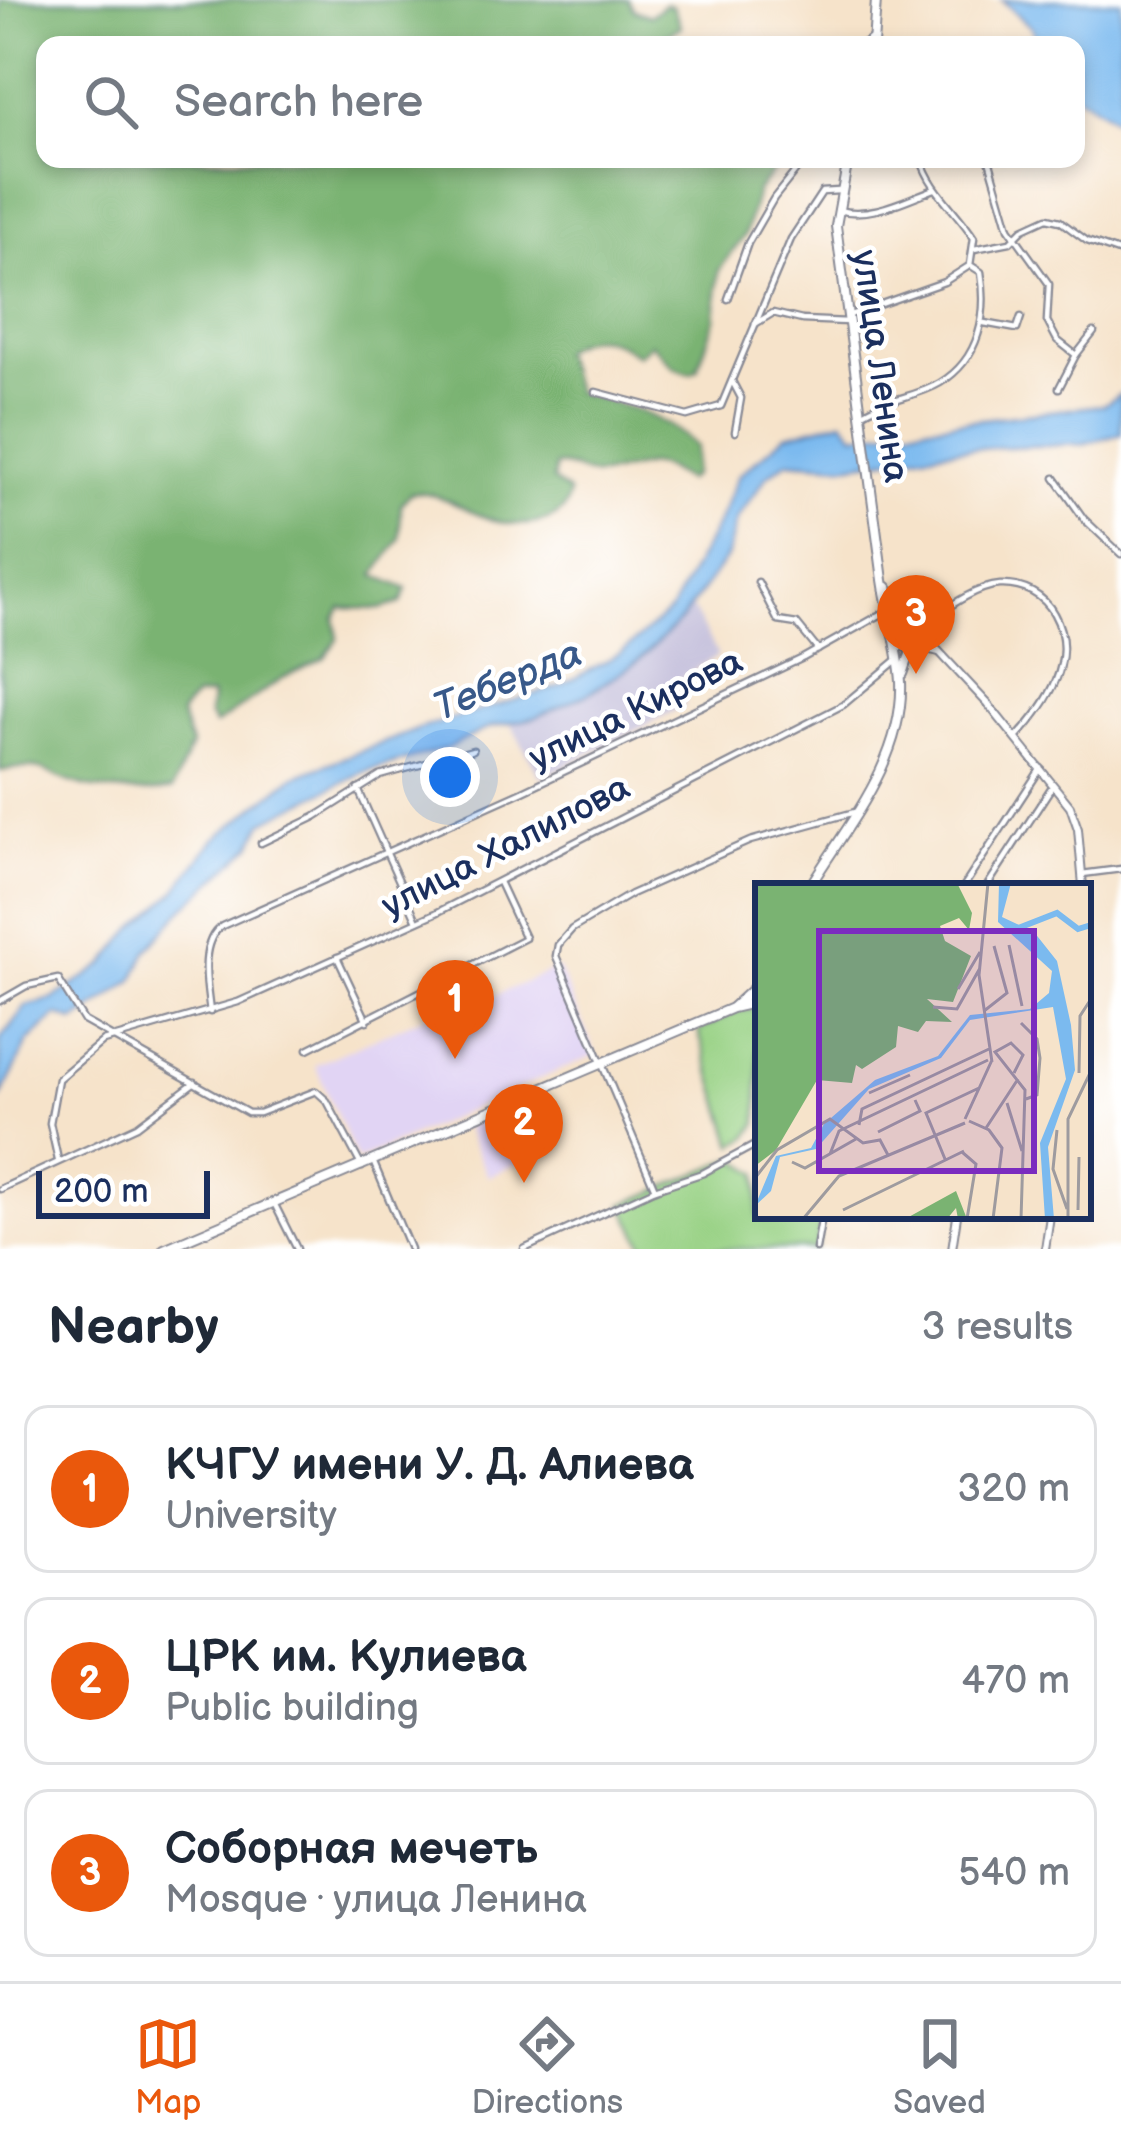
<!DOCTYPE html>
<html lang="en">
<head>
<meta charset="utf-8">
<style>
  body { margin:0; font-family:"Balsamiq Sans",sans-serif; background:#f6f6f7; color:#1f2937 }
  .scale { position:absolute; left:36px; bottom:30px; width:174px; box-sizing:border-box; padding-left:12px; border:6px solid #1b2f5e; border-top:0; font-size:33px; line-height:42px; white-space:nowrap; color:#1b2f5e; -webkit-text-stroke:9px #fff; paint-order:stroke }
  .you { position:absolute; left:450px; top:777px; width:42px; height:42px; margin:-30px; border:9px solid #fff; border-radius:50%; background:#1a73e8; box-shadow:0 0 0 18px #1a73e833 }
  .badge { display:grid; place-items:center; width:78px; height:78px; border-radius:50%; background:#ea580c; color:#fff; font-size:39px; font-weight:700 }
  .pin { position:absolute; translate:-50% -99px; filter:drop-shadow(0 3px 6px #0008) }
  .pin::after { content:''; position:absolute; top:63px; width:42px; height:36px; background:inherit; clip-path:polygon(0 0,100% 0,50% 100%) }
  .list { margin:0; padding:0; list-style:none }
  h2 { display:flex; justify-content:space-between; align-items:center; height:156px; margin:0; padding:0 48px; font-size:51px }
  h2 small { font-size:39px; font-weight:400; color:#747a83 }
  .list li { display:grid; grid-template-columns:78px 1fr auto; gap:36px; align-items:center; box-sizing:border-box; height:168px; margin:0 24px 24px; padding:0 24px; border:3px solid #e0e1e3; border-radius:24px }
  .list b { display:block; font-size:45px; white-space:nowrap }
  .list p { margin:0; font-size:39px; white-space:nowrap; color:#747a83 }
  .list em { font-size:39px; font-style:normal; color:#747a83 }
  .icon { flex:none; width:66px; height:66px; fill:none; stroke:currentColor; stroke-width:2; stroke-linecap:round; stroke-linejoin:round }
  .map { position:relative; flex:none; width:1121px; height:1249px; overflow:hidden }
  .search { position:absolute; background:#fff; box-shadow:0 6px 18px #0003; left:36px; right:36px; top:36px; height:132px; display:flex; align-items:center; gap:30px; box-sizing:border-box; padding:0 42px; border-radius:24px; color:#747a83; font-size:45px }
  .sheet { height:732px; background:#fff }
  nav { display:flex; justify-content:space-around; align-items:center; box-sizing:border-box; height:168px; border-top:3px solid #e0e1e3; background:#fff; font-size:33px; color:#747a83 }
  nav a { display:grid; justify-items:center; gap:6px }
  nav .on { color:#ea580c }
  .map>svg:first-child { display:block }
  .built { fill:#e1d4f4 }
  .industrial { fill:#c5c0db }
  .green { fill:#98d184; stroke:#5a8071; stroke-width:3 }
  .forest { fill:#7ab372; stroke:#4a7168; stroke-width:3 }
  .water { fill:#7bbaef; stroke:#4b74a6; stroke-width:3 }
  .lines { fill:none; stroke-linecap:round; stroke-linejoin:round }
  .minor-casing { stroke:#888994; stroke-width:9 }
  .tertiary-casing { stroke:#888994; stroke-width:10 }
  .secondary-casing { stroke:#888994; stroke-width:12 }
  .minor { stroke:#fff; stroke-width:4.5 }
  .tertiary { stroke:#fff; stroke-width:6 }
  .secondary { stroke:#fff; stroke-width:8 }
  .labels { text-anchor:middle; stroke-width:9; stroke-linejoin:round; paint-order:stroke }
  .street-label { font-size:36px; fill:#1b2f5e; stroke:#fff }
  .water-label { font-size:39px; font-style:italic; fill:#38598a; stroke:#fff }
  .inset-river { fill:none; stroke:#7bbaef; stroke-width:6 }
  .inset-road { fill:none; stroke:#9e9b9f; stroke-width:3 }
  .view { fill:#7b2cbf; fill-opacity:0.15; stroke:#7b2cbf; stroke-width:6 }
  .inset-edge { fill:none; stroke:#1b2f5e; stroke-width:6 }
</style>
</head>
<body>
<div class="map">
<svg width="1121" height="1249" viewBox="0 0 1121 1249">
  <rect width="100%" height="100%" fill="#fff"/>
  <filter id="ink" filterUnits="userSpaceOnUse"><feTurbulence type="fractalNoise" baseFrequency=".00833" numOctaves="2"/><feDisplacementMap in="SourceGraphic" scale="24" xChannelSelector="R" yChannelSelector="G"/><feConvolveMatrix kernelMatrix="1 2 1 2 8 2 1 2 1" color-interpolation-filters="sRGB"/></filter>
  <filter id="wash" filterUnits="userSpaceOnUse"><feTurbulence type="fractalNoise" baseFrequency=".004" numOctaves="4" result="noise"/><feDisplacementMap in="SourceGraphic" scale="48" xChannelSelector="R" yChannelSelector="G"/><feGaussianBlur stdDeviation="2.7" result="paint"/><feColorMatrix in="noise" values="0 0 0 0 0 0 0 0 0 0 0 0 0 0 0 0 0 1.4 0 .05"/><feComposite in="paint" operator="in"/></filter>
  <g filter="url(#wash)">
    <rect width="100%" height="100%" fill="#f6e3ca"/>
    <!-- built -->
    <g class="built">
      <polygon points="558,968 596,1054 357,1160 315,1065 459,1001 464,1009"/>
      <polygon points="518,1102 541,1152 488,1177 465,1127"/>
    </g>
    <!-- industrial -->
    <polygon class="industrial" points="691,606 718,656 675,682 686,705 541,778 510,723 534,718 589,693 638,661"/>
    <!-- green -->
    <g class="green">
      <polygon points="758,1008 758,1123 747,1138 734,1145 698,1031 737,1011"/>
      <polygon points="734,1158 758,1173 758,1216 822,1216 816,1249 646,1249 623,1205"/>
    </g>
    <!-- forest -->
    <path class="forest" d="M 0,0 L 628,0 L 634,10 L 650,16 L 665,4 L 673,7 L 681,27 L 657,39 L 655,45 L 45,45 L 45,159 L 783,159 L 757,191 L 745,235 L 719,270 L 715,319 L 697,370 L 690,373 L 674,367 L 651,343 L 638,355 C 608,337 590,328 561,352 L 576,392 C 618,403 665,415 696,446 L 693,475 L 687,480 C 673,476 667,465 651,465 C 632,466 612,477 593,475 C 578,473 569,464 555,466 L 553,481 L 569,493 C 567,508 561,515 547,520 C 487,540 447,485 410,493 L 401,505 L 400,539 L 375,575 L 407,589 L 401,603 L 380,609 L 341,608 L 335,619 L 338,639 L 324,658 L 284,677 L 215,725 L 209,715 L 211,695 L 195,697 L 180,714 L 191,745 L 172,790 C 142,794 114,793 84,786 C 42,776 52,761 0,771 Z"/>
    <!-- water -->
    <g class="water">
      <polygon points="1002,0 1121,1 1121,123 1076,94 1076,45 1040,45 1031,27"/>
      <polygon points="1121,394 1121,434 1082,444 958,449 844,465 788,461 768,475 736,520 727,556 681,620 638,661 589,693 534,718 490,727 448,748 361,773 263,822 252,845 181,911 147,951 133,981 75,1021 57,1015 28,1042 0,1099 0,1040 26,1006 53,999 105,964 131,931 174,893 215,839 293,777 422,728 558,687 623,652 671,610 720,519 738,476 786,435 843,420 855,434 1103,405"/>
    </g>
  </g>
  <g filter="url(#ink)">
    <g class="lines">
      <defs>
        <g id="minor">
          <polyline points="862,45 874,36"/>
          <polyline points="989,159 1009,228 1049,284 1047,321 1057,340 1076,355 1059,388"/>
          <path d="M 838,210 C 871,219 904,200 935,189"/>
          <polyline points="974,249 1010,242 1023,229 1047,218 1060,221 1087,241 1121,253"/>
          <polyline points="728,299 748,243 774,198 805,159"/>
          <polyline points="847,316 944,282 969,266"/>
          <polyline points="984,323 1017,329 1021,317"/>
          <polyline points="755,324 773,313 802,320 848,322"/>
          <polyline points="1076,355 1094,332"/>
          <polyline points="732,381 741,398 735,432"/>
          <polyline points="596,392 687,416 721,406 791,239 822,192 839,191"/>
          <path d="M 860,415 C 885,398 915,398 940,383 C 980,359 988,314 981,272 L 970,265 L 974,238 C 957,211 930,190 921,159"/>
          <polyline points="1055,478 1084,519 1121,554"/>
          <polyline points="758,582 778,621 797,624 818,650"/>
          <path d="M 918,628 C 941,613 972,587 1000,585 C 1023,584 1044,595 1054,614 C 1079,659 1047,705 1016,738"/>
          <polyline points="358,789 417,921"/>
          <polyline points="261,843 315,817 380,776 473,750"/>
          <polyline points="1082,874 1121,869"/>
          <polyline points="964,886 1041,768"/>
          <polyline points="987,886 1053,785"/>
          <polyline points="337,957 367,1021"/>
          <polyline points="0,1001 26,986 58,979 84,1021 248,1113 259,1113 316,1091 327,1101 362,1167"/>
          <path d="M 210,1012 C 207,987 198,942 222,926 L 521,792 L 803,658 L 887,611"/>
          <polyline points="308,1049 525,938 499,882"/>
          <polyline points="58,1160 50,1123 58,1079 103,1041 238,1002 436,913 843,705 898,659"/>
          <polyline points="373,1161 410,1249"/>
          <polyline points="0,1189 137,1126 195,1082"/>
          <polyline points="655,1189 556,956 558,945 572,929 631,894 750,841 855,812"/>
          <polyline points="274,1203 297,1249"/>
          <polyline points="524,1249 655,1189 703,1173 755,1145"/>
          <polyline points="816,1249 822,1216"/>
        </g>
        <g id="tertiary">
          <polyline points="918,629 988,704 1070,806 1078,829 1083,886"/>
          <polyline points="913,646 939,652"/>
          <polyline points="952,1249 957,1216"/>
          <polyline points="1045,1249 1050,1216"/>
        </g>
        <g id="secondary">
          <polyline points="873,45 876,0"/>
          <polyline points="887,587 917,628"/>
          <circle cx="908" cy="636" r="11"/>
          <polyline points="903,674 913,646"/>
          <path d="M 810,886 C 848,824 904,759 901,682 C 899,647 888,615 883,580 L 836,226 L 848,159"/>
          <polyline points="733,1007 757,985"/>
          <polyline points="164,1249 732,1008 758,1002"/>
        </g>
      </defs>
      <!-- minor casing -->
      <use href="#minor" class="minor-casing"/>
      <!-- tertiary casing -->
      <use href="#tertiary" class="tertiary-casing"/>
      <!-- secondary casing -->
      <use href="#secondary" class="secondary-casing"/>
      <!-- minor -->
      <use href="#minor" class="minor"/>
      <!-- tertiary -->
      <use href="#tertiary" class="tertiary"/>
      <!-- secondary -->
      <use href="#secondary" class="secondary"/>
    </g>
  </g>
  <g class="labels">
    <!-- street labels -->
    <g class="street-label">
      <text transform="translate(882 366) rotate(82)" y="13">улица Ленина</text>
      <text transform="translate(635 708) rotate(-26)" y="13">улица Кирова</text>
      <text transform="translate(505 845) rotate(-27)" y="13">улица Халилова</text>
    </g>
    <!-- water labels -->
    <g class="water-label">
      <text transform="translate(507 679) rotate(-22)" y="14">Теберда</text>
    </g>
  </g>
  <!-- overview -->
  <g transform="translate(755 883)">
    <rect width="336" height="336" fill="#f6e3ca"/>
    <path d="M 0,0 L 202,0 L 217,30 L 214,47 L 204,35 L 185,43 L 190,58 L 216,73 L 198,119 L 172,116 L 197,139 L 171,138 L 163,149 L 143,143 L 141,164 L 107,186 L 101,182 L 97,200 L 62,197 L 21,267 L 0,283 ZM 201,308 L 212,336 L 203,336 L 201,325 L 192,336 L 150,336 Z" fill="#7ab372"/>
    <path d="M 244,0 L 256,0 L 247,34 L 279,49 L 302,78 L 316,142 L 320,187 L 293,264 L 299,336 L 290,336 L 285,260 L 311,196 L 298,124 L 215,137 L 186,175 L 114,206 L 61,266 L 25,274 L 16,308 L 0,323 L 21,273 L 56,265 L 69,241 L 120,197 L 183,173 L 215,132 L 275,126 L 294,110 L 297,88 L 243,39 Z" fill="#7bbaef"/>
    <path class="inset-river" d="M 261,46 L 302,30 L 323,46 L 336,42"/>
    <path class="inset-road" d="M 233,0 L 224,92 L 237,179M 254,62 L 267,123M 203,106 L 225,69M 178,124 L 202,126 L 225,85M 229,128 L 252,110 L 239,63M 266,140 L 282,156 L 285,175 L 282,212 L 271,216M 259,190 L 268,172 L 256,160 L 240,169 L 270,207 L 266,336M 324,190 L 325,133 L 336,116M 114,210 L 155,192M 252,220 L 267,268M 210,236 L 237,177M 214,238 L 234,247 L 247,265 L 238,336M 104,242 L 107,226 L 234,166M 231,245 L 263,196M 302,247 L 298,286 L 312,326M 123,249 L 165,228 L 160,217M 207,269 L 221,281 L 212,336M 75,271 L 84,248 L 233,177M 190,276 L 171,230 L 224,205M 37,279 L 50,285 L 101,256M 0,295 L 22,267 L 75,236 L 108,260 L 125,257 L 133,272M 88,327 L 209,268M 323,327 L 324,274M 313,335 L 313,236 L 336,188M 48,336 L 84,293 L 210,240"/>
    <path class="view" d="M 64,48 L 279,48 L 279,288 L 64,288 Z"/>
    <rect width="336" height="336" class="inset-edge"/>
  </g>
</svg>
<div class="scale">200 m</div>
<div class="you"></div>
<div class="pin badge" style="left:455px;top:1059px">1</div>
<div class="pin badge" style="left:524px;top:1183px">2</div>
<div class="pin badge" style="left:916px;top:674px">3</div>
<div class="search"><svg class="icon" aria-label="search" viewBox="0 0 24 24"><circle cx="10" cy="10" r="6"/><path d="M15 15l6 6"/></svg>Search here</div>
</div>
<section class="sheet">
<h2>Nearby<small>3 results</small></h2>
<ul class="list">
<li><span class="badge">1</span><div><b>КЧГУ имени У. Д. Алиева</b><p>University</p></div><em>320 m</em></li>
<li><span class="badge">2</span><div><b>ЦРК им. Кулиева</b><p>Public building</p></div><em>470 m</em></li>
<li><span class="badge">3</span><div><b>Соборная мечеть</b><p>Mosque · улица Ленина</p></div><em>540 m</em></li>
</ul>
</section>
<nav>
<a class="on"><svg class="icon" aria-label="map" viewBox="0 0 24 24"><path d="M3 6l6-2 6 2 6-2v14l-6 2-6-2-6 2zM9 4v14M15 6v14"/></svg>Map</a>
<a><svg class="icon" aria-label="directions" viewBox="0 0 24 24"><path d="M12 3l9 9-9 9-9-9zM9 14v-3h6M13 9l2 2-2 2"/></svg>Directions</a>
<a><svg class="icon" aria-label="saved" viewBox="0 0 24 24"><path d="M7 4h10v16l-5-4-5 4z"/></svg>Saved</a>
</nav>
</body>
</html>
